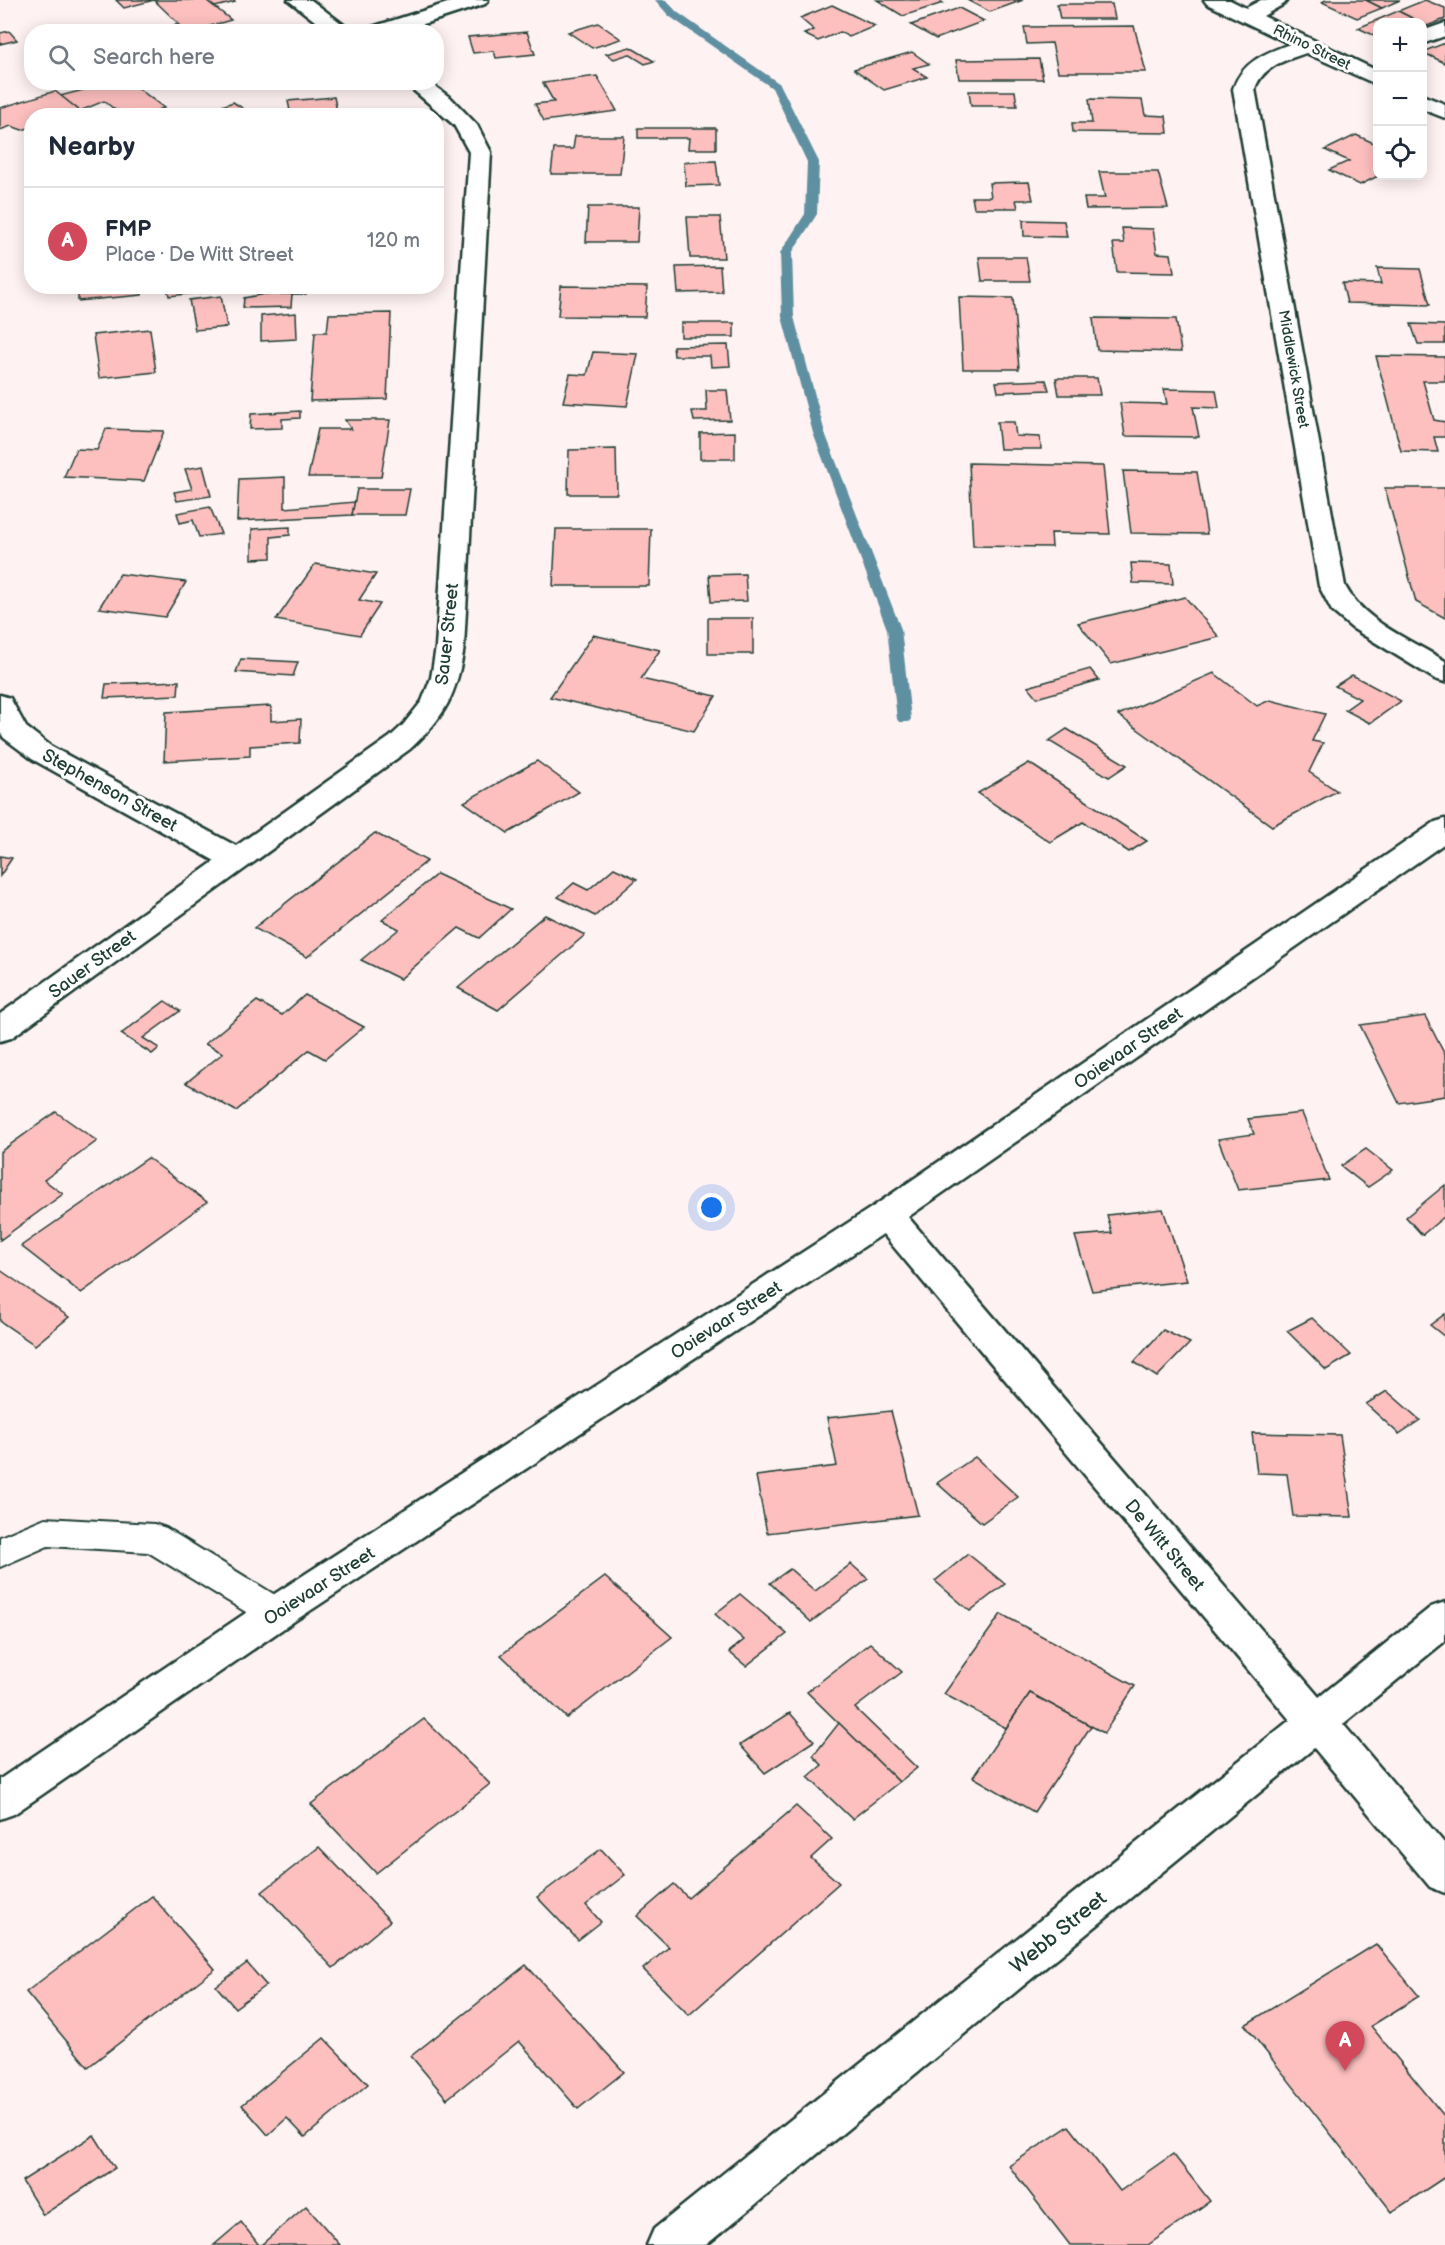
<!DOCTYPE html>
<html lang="en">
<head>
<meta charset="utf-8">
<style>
  body { margin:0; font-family:"Balsamiq Sans",sans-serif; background:#f6f6f7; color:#1f2937 }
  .controls { position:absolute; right:18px; top:18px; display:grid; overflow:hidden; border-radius:12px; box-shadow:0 3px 15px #0003 }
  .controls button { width:54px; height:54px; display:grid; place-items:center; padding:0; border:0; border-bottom:2px solid #e0e1e3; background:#fff; color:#1f2937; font:30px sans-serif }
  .you { position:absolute; left:712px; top:1208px; width:21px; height:21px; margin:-15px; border:4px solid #fff; border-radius:50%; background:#1a73e8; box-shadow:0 0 0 9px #1a73e833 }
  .badge { display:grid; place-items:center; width:39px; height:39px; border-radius:50%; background:#d1495b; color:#fff; font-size:20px; font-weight:700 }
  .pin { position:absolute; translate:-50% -50px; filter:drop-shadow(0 2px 3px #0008) }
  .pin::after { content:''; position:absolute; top:32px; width:21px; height:18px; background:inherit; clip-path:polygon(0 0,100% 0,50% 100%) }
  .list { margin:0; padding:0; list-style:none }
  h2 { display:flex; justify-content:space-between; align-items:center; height:78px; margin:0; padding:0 24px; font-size:26px }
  h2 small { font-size:20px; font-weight:400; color:#747a83 }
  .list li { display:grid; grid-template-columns:39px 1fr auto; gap:18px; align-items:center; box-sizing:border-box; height:108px; padding:0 24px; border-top:2px solid #e0e1e3 }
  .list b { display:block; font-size:22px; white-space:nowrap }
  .list p { margin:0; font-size:20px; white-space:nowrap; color:#747a83 }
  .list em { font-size:20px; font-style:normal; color:#747a83 }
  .icon { flex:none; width:33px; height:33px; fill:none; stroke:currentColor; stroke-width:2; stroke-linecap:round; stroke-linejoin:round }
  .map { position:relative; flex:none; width:1445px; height:2245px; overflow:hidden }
  .search { position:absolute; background:#fff; box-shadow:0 3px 15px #0003; left:24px; top:24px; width:420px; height:66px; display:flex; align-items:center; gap:15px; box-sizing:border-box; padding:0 21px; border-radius:24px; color:#747a83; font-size:22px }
  .panel { position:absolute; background:#fff; box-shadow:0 3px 15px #0003; left:24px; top:108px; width:420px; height:186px; border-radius:24px }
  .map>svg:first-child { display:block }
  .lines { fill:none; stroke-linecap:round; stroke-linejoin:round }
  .stream { fill:#5f90a1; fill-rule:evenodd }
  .building { fill:#fdc0bf; stroke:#1f3d34; stroke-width:1.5 }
  .service-casing { stroke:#1f3d34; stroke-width:4 }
  .minor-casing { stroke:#1f3d34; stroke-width:5 }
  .service { fill:#fff; fill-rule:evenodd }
  .minor { fill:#fff; fill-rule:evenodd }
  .labels { text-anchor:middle; stroke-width:6; stroke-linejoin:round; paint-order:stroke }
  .far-street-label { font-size:15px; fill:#1f3d34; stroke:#fff }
  .street-label { font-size:18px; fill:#1f3d34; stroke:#fff }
  .near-street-label { font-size:21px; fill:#1f3d34; stroke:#fff }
</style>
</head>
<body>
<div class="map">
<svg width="1445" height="2245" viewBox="0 0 1445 2245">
  <rect width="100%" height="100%" fill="#fff2f2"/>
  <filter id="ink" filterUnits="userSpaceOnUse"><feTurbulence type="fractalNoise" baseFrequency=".0167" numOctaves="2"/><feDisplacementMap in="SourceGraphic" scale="12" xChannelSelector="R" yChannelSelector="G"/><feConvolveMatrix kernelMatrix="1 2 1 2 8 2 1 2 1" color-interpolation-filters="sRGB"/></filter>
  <g filter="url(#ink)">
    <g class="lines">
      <!-- stream -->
      <polygon class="stream" points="655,0 666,0 677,12 780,84 819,162 817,214 792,253 794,317 825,433 901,629 911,719 909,722 899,722 897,719 887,629 813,433 782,317 780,253 805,214 807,162 772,88 669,16"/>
    </g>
    <!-- building -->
    <g class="building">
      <polygon points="116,0 206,0 231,20 190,32 148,32 179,24 154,0 124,8"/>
      <polygon points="206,0 233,0 235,2 215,7"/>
      <polygon points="877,0 939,0 943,3 903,16"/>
      <polygon points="967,0 1023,0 990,12"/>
      <polygon points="1326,0 1366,0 1382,8 1357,18 1322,2"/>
      <polygon points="1366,0 1400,0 1382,8"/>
      <polygon points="1425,0 1445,8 1445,19 1427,26 1398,11"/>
      <polygon points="1057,4 1112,4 1115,19 1060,19"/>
      <polygon points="832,5 875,26 849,37 840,32 818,41 804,34 814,30 800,18"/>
      <polygon points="959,8 984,21 936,39 911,25"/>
      <polygon points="1398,11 1420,22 1378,22 1378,37 1358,28"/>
      <polygon points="598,23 621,39 592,48 568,32"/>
      <polygon points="1134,26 1146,72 1058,72 1052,43 1027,44 1024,27"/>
      <polygon points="9,31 17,40 0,44 0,33"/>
      <polygon points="527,32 535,54 496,58 494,51 473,53 468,37"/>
      <polygon points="1445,43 1445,63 1422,52"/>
      <polygon points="630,47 654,61 645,64 629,54 614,59 606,54"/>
      <polygon points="912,52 929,64 913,68 927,77 884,90 854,69"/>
      <polygon points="1039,59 1043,79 959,79 956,60"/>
      <polygon points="597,76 617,111 544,121 535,104 554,102 543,83"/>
      <polygon points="83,82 130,82 164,108 141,116 123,116 104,101 80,111 60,96 91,88"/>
      <polygon points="55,91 80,111 67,116 32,116 32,127 22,130 11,126 0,130 0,108"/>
      <polygon points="969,91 1015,91 1017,106 971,106"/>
      <polygon points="334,97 338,116 291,116 288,101"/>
      <polygon points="1089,99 1142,100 1145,115 1166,116 1168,133 1073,132 1072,123 1092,123"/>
      <polygon points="233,102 247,111 233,116 197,115"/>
      <polygon points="638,128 716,128 716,149 688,149 689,138 638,138"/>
      <polygon points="1356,135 1378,145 1378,176 1360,185 1329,170 1349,161 1325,150"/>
      <polygon points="575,136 624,136 620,174 551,174 554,149 573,149"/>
      <polygon points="716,161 719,185 686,186 684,162"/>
      <polygon points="1099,172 1158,172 1168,208 1086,209 1084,198 1105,198"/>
      <polygon points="1029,182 1033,200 1016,200 1018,208 974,208 972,197 991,197 989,183"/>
      <polygon points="588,207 639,207 637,242 586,242"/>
      <polygon points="687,217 720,217 724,258 690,258"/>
      <polygon points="1023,220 1064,221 1067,237 1024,236"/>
      <polygon points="1122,228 1153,229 1157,253 1171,254 1174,273 1117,272 1113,243 1124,243"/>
      <polygon points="979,257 1026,257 1030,281 982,281"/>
      <polygon points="720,266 722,292 678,293 676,267"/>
      <polygon points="1377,268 1420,269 1430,305 1347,303 1342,283 1381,284"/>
      <polygon points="78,286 142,286 142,295 78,301"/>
      <polygon points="167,286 223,286 223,290 169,296"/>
      <polygon points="265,286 307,286 306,294 264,294"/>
      <polygon points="561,286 647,287 645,317 558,316"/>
      <polygon points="264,294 292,294 291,307 243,308 244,298"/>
      <polygon points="221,296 227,327 195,330 189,300"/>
      <polygon points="959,297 1013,298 1019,369 963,369"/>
      <polygon points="296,313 297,339 261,341 261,316"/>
      <polygon points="391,313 387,399 310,401 315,332 327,332 329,314"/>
      <polygon points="1093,318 1176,319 1181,352 1097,350"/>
      <rect x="681" y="323" width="53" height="14"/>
      <polygon points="1411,324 1445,325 1445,344 1418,344"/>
      <polygon points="150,329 156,372 99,378 93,335"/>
      <polygon points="728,345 730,366 711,367 710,356 674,356 673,346"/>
      <polygon points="593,352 638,354 627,406 563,402 570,374 587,375"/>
      <polygon points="1376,356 1445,357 1445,381 1423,381 1434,420 1445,422 1445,437 1434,437 1438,452 1401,451"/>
      <polygon points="1056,378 1097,378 1100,395 1059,395"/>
      <polygon points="1046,380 1049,390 998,392 996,382"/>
      <polygon points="1164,389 1216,390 1219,408 1193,407 1199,437 1125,436 1120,403 1167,404"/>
      <polygon points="706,390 727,390 730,420 694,421 692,411 707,411"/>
      <polygon points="300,411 300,418 282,419 282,428 250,429 251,414"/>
      <polygon points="345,420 390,420 381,477 308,477 318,429 351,429"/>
      <polygon points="997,422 1014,422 1016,436 1040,437 1041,449 1000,449"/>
      <polygon points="106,429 164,431 144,481 64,477 76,449 97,450"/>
      <polygon points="735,432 735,459 700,459 700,433"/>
      <polygon points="616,449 617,494 568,494 569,450"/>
      <polygon points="969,463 1103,466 1110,534 1051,533 1052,547 973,546"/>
      <polygon points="203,466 211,496 177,501 174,492 192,489 185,469"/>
      <polygon points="1123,471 1197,472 1207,534 1131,533"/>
      <polygon points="285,477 285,508 355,502 352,515 237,521 239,479"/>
      <polygon points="1385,488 1445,488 1445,618 1416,602"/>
      <polygon points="357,489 410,489 405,515 352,515"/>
      <polygon points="210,507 221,534 199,537 193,520 180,523 177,513"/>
      <polygon points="290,527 290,535 271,537 271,558 252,559 252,529"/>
      <polygon points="556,529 651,529 649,586 553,586"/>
      <polygon points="1131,563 1171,564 1173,584 1133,583"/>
      <polygon points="315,564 376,574 359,600 380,604 360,635 276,620"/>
      <polygon points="120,574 186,582 165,617 99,608"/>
      <polygon points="745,574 747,601 711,602 709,575"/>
      <polygon points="1185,597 1219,637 1111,664 1078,623"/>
      <rect x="708" y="618" width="45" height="36"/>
      <polygon points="593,635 660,650 641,679 716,696 694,731 550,697"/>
      <polygon points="241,659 298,662 293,676 236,672"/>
      <polygon points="1090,669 1099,680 1037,698 1028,687"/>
      <polygon points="1214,673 1257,706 1270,700 1325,714 1312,741 1323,743 1309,772 1337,791 1272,826 1118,715"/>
      <polygon points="1352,675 1401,701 1370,723 1345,710 1360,699 1335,686"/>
      <polygon points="179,681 178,695 104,698 106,684"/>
      <polygon points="271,706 271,721 301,719 300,743 250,746 250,756 164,761 166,712"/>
      <polygon points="1067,729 1127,765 1109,777 1049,741"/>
      <polygon points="537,761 579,792 508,833 464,802"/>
      <polygon points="1029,763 1147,841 1129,852 1083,822 1050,842 978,793"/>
      <polygon points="375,833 427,861 307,957 254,928"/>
      <polygon points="0,856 12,858 0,876"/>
      <polygon points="614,868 637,879 595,916 558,897 574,883 588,890"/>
      <polygon points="437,874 511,909 479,938 459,928 400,979 361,960 399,929 382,920"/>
      <polygon points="545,915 585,935 498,1010 458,988"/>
      <polygon points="305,995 364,1027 325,1059 309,1050 236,1111 186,1083 223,1053 205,1044 257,1001 282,1015"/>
      <polygon points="165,1001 180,1011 143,1038 159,1048 152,1054 121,1034"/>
      <polygon points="1425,1016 1445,1055 1445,1096 1399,1103 1360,1025"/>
      <polygon points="56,1112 97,1141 44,1180 63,1194 0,1240 0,1152"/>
      <polygon points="1302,1113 1329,1180 1238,1190 1218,1139 1254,1134 1248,1119"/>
      <polygon points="1366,1149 1393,1170 1368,1187 1341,1166"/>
      <polygon points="148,1158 207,1202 81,1293 21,1246"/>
      <polygon points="1445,1185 1445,1216 1422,1235 1406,1217"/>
      <polygon points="1163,1209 1187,1281 1092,1291 1075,1236 1112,1233 1107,1215"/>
      <polygon points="0,1270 69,1317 35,1345 0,1321"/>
      <polygon points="1445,1314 1445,1337 1430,1325"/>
      <polygon points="1312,1318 1351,1355 1326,1370 1287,1331"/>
      <polygon points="1163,1330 1190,1343 1157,1377 1134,1362"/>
      <polygon points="1387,1391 1420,1420 1399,1434 1366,1404"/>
      <polygon points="891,1411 918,1515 767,1533 756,1476 837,1466 827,1418"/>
      <polygon points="1252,1433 1340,1435 1352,1517 1293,1516 1287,1474 1257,1473"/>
      <polygon points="975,1457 1018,1497 982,1523 937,1483"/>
      <polygon points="968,1554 1005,1584 970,1611 935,1581"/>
      <polygon points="851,1564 868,1579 811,1622 770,1583 790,1569 815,1591"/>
      <polygon points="605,1577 672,1637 567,1718 501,1655"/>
      <polygon points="740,1594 787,1634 746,1666 729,1652 744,1640 715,1614"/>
      <polygon points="1001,1614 1135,1686 1104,1733 1030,1693 1006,1728 944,1694"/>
      <polygon points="870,1643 902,1672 855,1708 917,1768 899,1782 807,1692"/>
      <polygon points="1030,1693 1091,1726 1034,1812 973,1777"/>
      <polygon points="790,1713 814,1741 765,1773 740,1745"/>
      <polygon points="424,1719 490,1784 376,1873 311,1804"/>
      <polygon points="839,1723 899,1782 852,1819 808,1777 822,1765 813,1756"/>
      <polygon points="796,1806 832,1839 811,1858 839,1883 689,2015 643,1969 669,1947 637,1916 674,1884 688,1898"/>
      <polygon points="319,1847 390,1921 333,1968 262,1892"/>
      <polygon points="601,1849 625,1875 586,1905 601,1922 578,1940 537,1897"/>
      <polygon points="152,1896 215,1969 88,2067 26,1992"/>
      <polygon points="1376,1944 1419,1996 1371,2026 1445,2117 1445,2177 1392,2212 1245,2025"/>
      <polygon points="247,1963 266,1985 235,2008 216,1986"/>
      <polygon points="526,1965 624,2072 578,2109 519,2041 447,2099 411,2056"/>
      <polygon points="324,2038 368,2084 305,2137 287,2118 268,2135 242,2105"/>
      <polygon points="1069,2126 1120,2191 1173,2154 1210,2201 1148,2245 1070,2245 1009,2166"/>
      <polygon points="94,2135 115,2168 43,2215 22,2181"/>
      <polygon points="306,2206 340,2245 261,2245"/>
      <polygon points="241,2222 259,2245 214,2245"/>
    </g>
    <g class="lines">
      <defs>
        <polygon id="service" points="45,1518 154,1524 166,1528 288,1603 294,1613 288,1623 276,1628 264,1623 148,1552 48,1546 0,1567 0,1537"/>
        <g id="minor">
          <polygon points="288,0 311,0 353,32 329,32"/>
          <polygon points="457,0 488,0 485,4 399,32 366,32 369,28"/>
          <path d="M 1204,0 L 1230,0 L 1246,8 L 1261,0 L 1287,0 L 1284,4 L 1263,16 L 1378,71 L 1378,85 L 1306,53 C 1286,60 1262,66 1255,89 L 1345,586 C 1364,622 1411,640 1445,661 L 1445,682 L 1435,679 L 1352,628 L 1332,611 L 1319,586 L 1233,89 C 1242,62 1265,53 1290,44 L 1207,4 Z"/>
          <polygon points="1445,23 1445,36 1422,44 1422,31"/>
          <path d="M 404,82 L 429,82 L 452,99 L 477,125 L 491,152 L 464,647 C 457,694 445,717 410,749 L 11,1038 L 0,1041 L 0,1014 L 215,861 L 32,759 L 4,738 L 0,732 L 0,695 L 10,698 L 26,727 L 52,747 L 236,846 L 390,737 L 403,725 L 422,701 L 431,678 L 436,647 L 469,152 L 454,125 Z"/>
          <polygon points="1422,95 1445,104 1445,118 1422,109"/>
          <polygon points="1445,819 1445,843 908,1217 1319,1697 1431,1607 1445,1602 1445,1641 1343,1724 1445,1844 1445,1893 1430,1887 1314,1748 706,2245 647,2245 654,2229 1290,1720 883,1234 290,1624 14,1814 0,1819 0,1779 262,1602 874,1206 1435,822"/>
        </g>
      </defs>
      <!-- service casing -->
      <use href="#service" class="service-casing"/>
      <!-- minor casing -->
      <use href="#minor" class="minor-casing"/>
      <!-- service -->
      <use href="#service" class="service"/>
      <!-- minor -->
      <use href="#minor" class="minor"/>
    </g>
  </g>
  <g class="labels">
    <!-- far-street labels -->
    <g class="far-street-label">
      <text transform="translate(1312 47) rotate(26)" y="5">Rhino Street</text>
      <text transform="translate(1294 369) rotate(80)" y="5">Middlewick Street</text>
    </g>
    <!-- street labels -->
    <g class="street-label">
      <text transform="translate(447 634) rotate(-84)" y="6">Sauer Street</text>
      <text transform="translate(110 790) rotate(29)" y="6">Stephenson Street</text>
      <text transform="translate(92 964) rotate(-36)" y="6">Sauer Street</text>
      <text transform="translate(1128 1048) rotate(-35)" y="6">Ooievaar Street</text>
      <text transform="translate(726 1320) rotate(-33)" y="6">Ooievaar Street</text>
      <text transform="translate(1165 1545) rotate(50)" y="6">De Witt Street</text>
      <text transform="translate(319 1586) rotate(-33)" y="6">Ooievaar Street</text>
    </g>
    <!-- near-street labels -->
    <g class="near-street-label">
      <text transform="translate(1058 1932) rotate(-39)" y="7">Webb Street</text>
    </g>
  </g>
</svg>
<div class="controls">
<button>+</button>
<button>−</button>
<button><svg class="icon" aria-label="locate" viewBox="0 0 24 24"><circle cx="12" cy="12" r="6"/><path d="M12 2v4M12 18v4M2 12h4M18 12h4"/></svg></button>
</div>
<div class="you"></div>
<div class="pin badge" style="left:1345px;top:2071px">A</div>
<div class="search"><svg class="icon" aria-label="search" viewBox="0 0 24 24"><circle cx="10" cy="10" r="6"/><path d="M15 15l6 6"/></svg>Search here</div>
<section class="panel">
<h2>Nearby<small></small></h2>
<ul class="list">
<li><span class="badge">A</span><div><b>FMP</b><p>Place · De Witt Street</p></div><em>120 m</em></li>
</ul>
</section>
</div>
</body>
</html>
